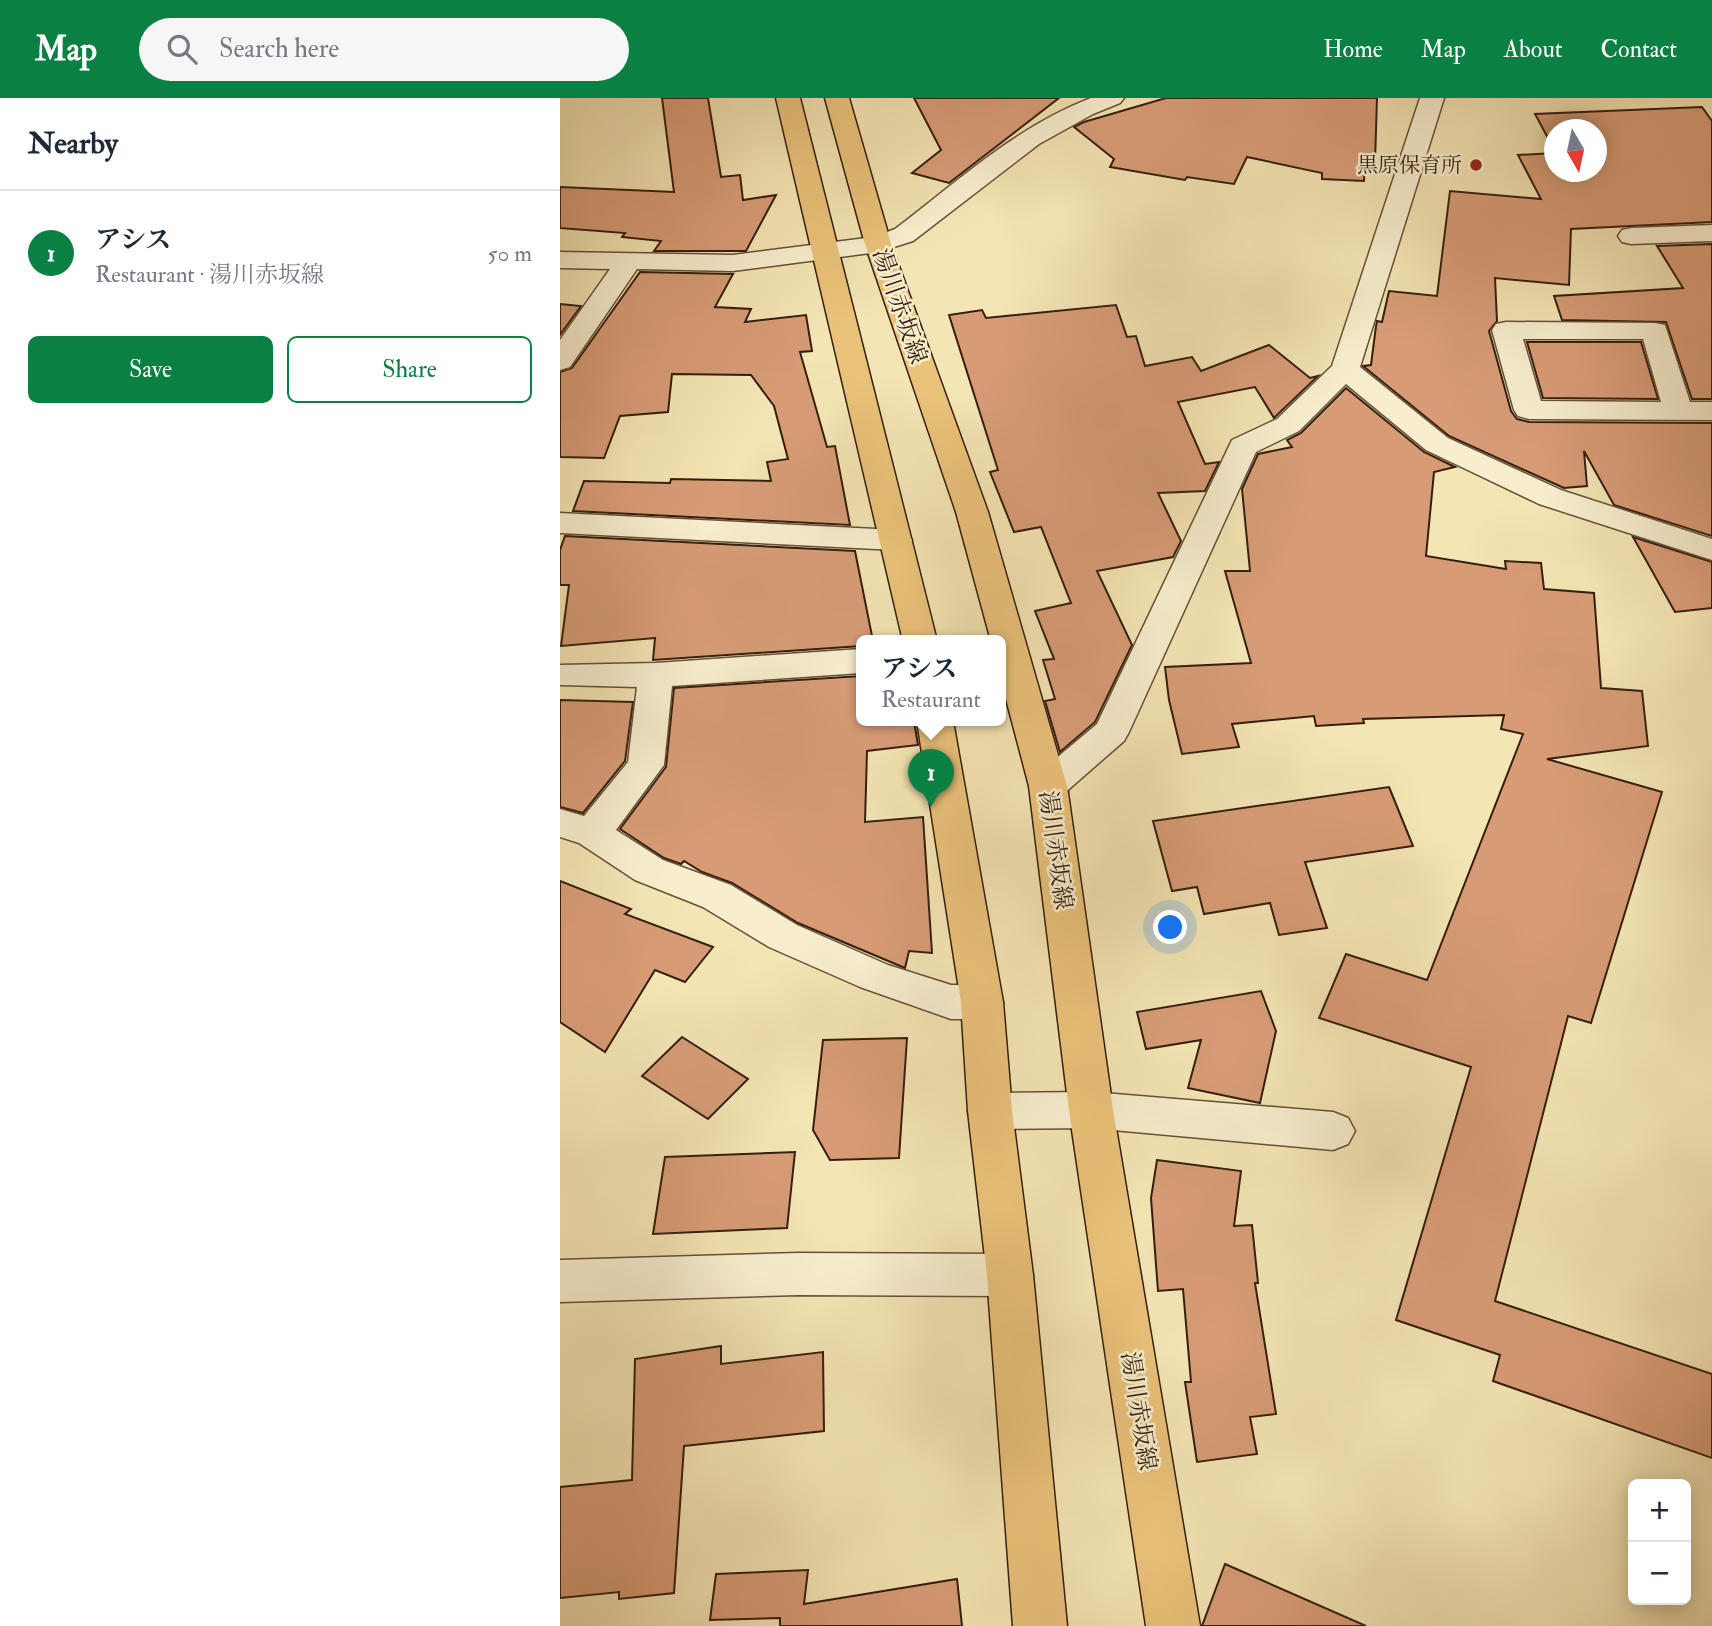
<!DOCTYPE html>
<html lang="en">
<head>
<meta charset="utf-8">
<style>
  body { margin:0; font-family:"IM FELL Double Pica","Noto Serif JP",serif; background:#f6f6f7; color:#1f2937 }
  .controls { position:absolute; right:21px; bottom:21px; display:grid; overflow:hidden; border-radius:10px; box-shadow:0 4px 18px #0003 }
  .controls button { width:63px; height:63px; display:grid; place-items:center; padding:0; border:0; border-bottom:2px solid #e0e1e3; background:#fff; color:#1f2937; font:35px sans-serif }
  .compass { position:absolute; left:984px; top:21px; width:63px; height:63px; border-radius:50%; background:#fff; box-shadow:0 4px 18px #0003; rotate:171deg }
  .you { position:absolute; left:611px; top:830px; width:24px; height:24px; margin:-18px; border:5px solid #fff; border-radius:50%; background:#1a73e8; box-shadow:0 0 0 10px #1a73e833 }
  .badge { display:grid; place-items:center; width:46px; height:46px; border-radius:50%; background:#0b8043; color:#fff; font-size:23px; font-weight:700 }
  .pin { position:absolute; translate:-50% -58px; filter:drop-shadow(0 2px 4px #0008) }
  .pin::after { content:''; position:absolute; top:37px; width:24px; height:21px; background:inherit; clip-path:polygon(0 0,100% 0,50% 100%) }
  .popup { position:absolute; left:296px; top:537px; width:150px; height:91px; box-sizing:border-box; display:grid; place-content:center; border-radius:10px; background:#fff; filter:drop-shadow(0 2px 5px #0005); font-size:23px; white-space:nowrap; color:#747a83 }
  .popup b { font-size:26px; color:#1f2937 }
  .popup::after { content:''; position:absolute; left:50%; top:100%; margin-left:-14px; border:14px solid transparent; border-top-color:#fff }
  .list { margin:0; padding:0; list-style:none }
  h2 { display:flex; justify-content:space-between; align-items:center; height:91px; margin:0; padding:0 28px; font-size:30px }
  h2 small { font-size:23px; font-weight:400; color:#747a83 }
  .list li { display:grid; grid-template-columns:46px 1fr auto; gap:21px; align-items:center; box-sizing:border-box; height:126px; padding:0 28px; border-top:2px solid #e0e1e3 }
  .list b { display:block; font-size:26px; white-space:nowrap }
  .list p { margin:0; font-size:23px; white-space:nowrap; color:#747a83 }
  .list em { font-size:23px; font-style:normal; color:#747a83 }
  .actions { display:flex; gap:14px; padding:21px 28px }
  .actions a { flex:1; padding:16px 0; border:2px solid #0b8043; border-radius:10px; text-align:center; font-size:24px; color:#0b8043 }
  .actions .main { background:#0b8043; color:#fff }
  .icon { flex:none; width:38px; height:38px; fill:none; stroke:currentColor; stroke-width:2; stroke-linecap:round; stroke-linejoin:round }
  .map { position:relative; flex:none; width:1152px; height:1528px; overflow:hidden }
  header { display:flex; align-items:center; gap:42px; box-sizing:border-box; height:98px; padding:0 35px; background:#0b8043; color:#fff }
  header strong { font-size:33px }
  nav { display:flex; gap:38px; margin-inline-start:auto; font-size:24px }
  .search { width:490px; height:63px; background:#f6f6f7; display:flex; align-items:center; gap:18px; box-sizing:border-box; padding:0 24px; border-radius:38px; color:#747a83; font-size:26px }
  main { display:flex }
  aside { flex:1; background:#fff }
  .map>svg:first-child { display:block }
  .building { fill:#d79c76; stroke:#351e0f; stroke-width:2 }
  .lines { fill:none; stroke-linecap:round; stroke-linejoin:round }
  .minor-casing { stroke:#655038; stroke-width:3 }
  .major-casing { stroke:#351e0f; stroke-width:3 }
  .minor { fill:#f8eece; fill-rule:evenodd }
  .major { fill:#eac27a; fill-rule:evenodd }
  .poi-dot { fill:#8f2418; stroke:#f8eece; stroke-width:2.5 }
  .labels { text-anchor:middle; stroke-width:5; stroke-linejoin:round; paint-order:stroke }
  .far-poi-label { font-size:21px; fill:#351e0f; stroke:#f8eece; text-anchor:end }
  .street-label { font-size:24px; fill:#351e0f; stroke:#f8eece }
</style>
</head>
<body>
<header>
<strong>Map</strong>
<div class="search"><svg class="icon" aria-label="search" viewBox="0 0 24 24"><circle cx="10" cy="10" r="6"/><path d="M15 15l6 6"/></svg>Search here</div>
<nav><a>Home</a><a>Map</a><a>About</a><a>Contact</a></nav>
</header>
<main>
<aside>
<h2>Nearby<small></small></h2>
<ul class="list">
<li><span class="badge">1</span><div><b>アシス</b><p>Restaurant · 湯川赤坂線</p></div><em>50 m</em></li>
</ul>
<div class="actions"><a class="main">Save</a><a>Share</a></div>
</aside>
<div class="map">
<svg width="1152" height="1528" viewBox="0 0 1152 1528">
  <rect width="100%" height="100%" fill="#f4e5b4"/>
  <filter id="stains"><feTurbulence type="fractalNoise" baseFrequency=".00286" numOctaves="4"/><feColorMatrix values="0 0 0 0 .2 0 0 0 0 .09 0 0 0 0 .02 0 0 0 .5 -.17"/></filter>
  <radialGradient id="worn" r=".72"><stop offset=".6" stop-color="#630" stop-opacity="0"/><stop offset="1" stop-color="#630" stop-opacity=".3"/></radialGradient>
  <!-- building -->
  <g class="building">
    <polygon points="102,0 148,0 161,79 180,77 183,102 216,97 186,153 94,153 101,143 62,139 65,135 0,130 0,89 114,94"/>
    <polygon points="354,0 499,0 389,85 352,75 381,52"/>
    <polygon points="606,0 817,0 815,64 805,64 804,83 762,81 762,75 687,59 674,86 627,79 625,82 550,69 554,61 514,29 524,24"/>
    <polygon points="1142,9 1152,23 1152,124 1011,131 1009,187 935,180 937,223 929,233 951,313 957,321 969,324 1152,325 1152,438 1054,407 1024,353 1027,388 1004,390 889,338 803,268 811,267 816,228 817,223 822,224 829,193 877,198 890,93 981,101 958,57 995,55 995,74 1037,74 1037,32 995,32 995,53 975,16"/>
    <polygon points="1152,146 1152,301 1132,301 1106,224 1002,222 994,198 1123,190 1097,148"/>
    <polygon points="80,174 173,176 155,209 191,211 185,224 246,217 252,253 240,254 267,349 275,348 290,427 13,413 24,383 110,385 111,381 211,383 207,364 228,361 214,308 191,277 112,276 108,314 60,318 44,360 0,359 0,274 12,270"/>
    <polygon points="0,206 21,208 0,237"/>
    <polygon points="556,207 567,239 576,238 585,268 632,259 641,273 709,247 750,280 758,278 714,320 695,289 618,304 645,366 659,364 645,393 598,395 621,443 613,459 537,473 572,547 535,624 500,654 485,603 495,601 483,562 494,561 475,513 511,505 481,429 454,434 430,374 438,372 389,217 422,212 426,220"/>
    <polygon points="967,244 1081,244 1098,301 983,300"/>
    <polygon points="786,290 864,354 895,369 874,374 866,458 946,471 945,463 981,465 984,491 1034,495 1041,590 1082,593 1088,648 987,661 1102,694 1031,925 1008,918 935,1203 1152,1276 1152,1360 933,1283 940,1257 836,1222 911,969 759,920 786,856 867,882 963,636 941,631 944,617 803,621 804,625 756,628 754,618 672,626 679,649 622,656 609,602 605,569 691,565 665,473 690,473 682,391 698,356 732,349 727,342 741,335"/>
    <polygon points="5,438 295,453 313,543 301,543 301,548 93,562 95,540 1,548 9,487 0,487 0,452"/>
    <polygon points="1073,439 1152,464 1152,510 1115,514"/>
    <polygon points="301,578 301,623 354,623 358,647 307,653 305,724 363,719 372,855 349,853 345,870 238,825 172,785 142,774 124,763 121,766 104,760 60,731 106,669 114,590"/>
    <polygon points="0,602 73,604 65,663 23,715 0,709"/>
    <polygon points="829,689 853,748 745,764 767,830 719,837 710,805 644,816 637,789 612,793 593,723"/>
    <polygon points="0,783 71,811 65,816 153,849 125,884 95,872 45,954 0,924"/>
    <polygon points="701,893 716,933 700,1005 628,990 641,942 586,951 577,914"/>
    <polygon points="122,939 188,981 148,1021 82,978"/>
    <polygon points="347,940 339,1060 270,1062 253,1032 263,942"/>
    <polygon points="235,1054 227,1130 93,1136 105,1059"/>
    <polygon points="597,1062 681,1073 674,1128 692,1127 698,1185 695,1185 716,1316 690,1319 697,1356 637,1364 625,1284 631,1284 623,1191 598,1193 591,1100"/>
    <polygon points="161,1248 161,1266 263,1254 264,1333 124,1348 114,1495 59,1501 59,1494 0,1500 0,1389 72,1382 75,1261"/>
    <polygon points="665,1466 806,1528 642,1528"/>
    <polygon points="248,1472 244,1506 397,1481 402,1528 220,1528 220,1520 150,1522 156,1476"/>
  </g>
  <g class="lines">
    <defs>
      <g id="minor">
        <path d="M 531,0 L 564,0 L 560,5 L 533,16 L 479,46 L 353,143 L 318,154 L 173,173 L 77,171 L 10,269 L 0,272 L 0,242 L 50,171 L 0,170 L 0,154 L 173,157 L 314,139 L 335,131 C 397,84 457,28 531,0 Z"/>
        <polygon points="860,0 884,0 800,269 888,340 1001,392 1152,441 1152,462 979,406 866,352 786,286 739,333 696,354 569,634 564,643 501,698 488,701 475,698 469,688 475,678 537,626 672,342 717,321 772,268"/>
        <polygon points="1152,127 1152,143 1071,146 1062,144 1058,138 1062,132 1071,130"/>
        <path d="M 946,224 L 1095,225 L 1105,227 L 1130,304 L 1152,304 L 1152,322 L 969,321 L 958,318 L 954,312 L 932,232 L 936,226 ZM 963,241 L 1083,241 L 1101,304 L 981,303 Z"/>
        <polygon points="0,415 336,432 347,435 352,442 347,449 336,452 0,435"/>
        <polygon points="301,551 301,575 112,588 104,667 56,732 103,762 171,787 237,827 328,867 391,887 422,887 437,892 443,904 437,916 422,921 391,921 300,889 209,849 143,809 75,782 19,745 0,739 0,711 24,718 68,664 77,589 0,587 0,567 96,565"/>
        <polygon points="531,994 773,1014 788,1020 795,1033 788,1046 773,1052 531,1030 430,1031 415,1026 408,1013 415,1000 430,995"/>
        <polygon points="238,1155 450,1156 466,1162 473,1177 466,1192 450,1198 238,1197 0,1204 0,1162"/>
      </g>
      <g id="major">
        <polygon points="216,0 240,0 377,543 343,543"/>
        <polygon points="265,0 289,0 331,146 428,414 507,688 553,1012 640,1528 586,1528 509,1012 469,688 441,582 441,543 431,543 396,414 305,146"/>
        <polygon points="357,623 393,623 443,904 452,1013 473,1177 507,1528 453,1528 427,1177 408,1013 401,904"/>
      </g>
    </defs>
    <!-- minor casing -->
    <use href="#minor" class="minor-casing"/>
    <!-- major casing -->
    <use href="#major" class="major-casing"/>
    <!-- minor -->
    <use href="#minor" class="minor"/>
    <!-- major -->
    <use href="#major" class="major"/>
  </g>
  <!-- markers -->
  <circle class="poi-dot" cx="916" cy="67" r="7"/>
  <g class="labels">
    <!-- far-poi labels -->
    <g class="far-poi-label">
      <text x="902" y="74">黒原保育所</text>
    </g>
    <!-- street labels -->
    <g class="street-label">
      <text transform="translate(340 208) rotate(71)" y="8">湯川赤坂線</text>
      <text transform="translate(496 752) rotate(82)" y="8">湯川赤坂線</text>
      <text transform="translate(579 1313) rotate(81)" y="8">湯川赤坂線</text>
    </g>
  </g>
  <rect width="100%" height="100%" filter="url(#stains)"/>
  <rect width="100%" height="100%" fill="url(#worn)"/>
</svg>
<div class="controls">
<button>+</button>
<button>−</button>
</div>
<svg class="compass" viewBox="-18 -18 36 36"><path d="M0-13l5 13h-10z" fill="#e53935"/><path d="M0 13l5-13h-10z" fill="#747a83"/></svg>
<div class="you"></div>
<div class="pin badge" style="left:371px;top:709px">1</div>
<div class="popup"><b>アシス</b>Restaurant</div>
</div>
</main>
</body>
</html>
